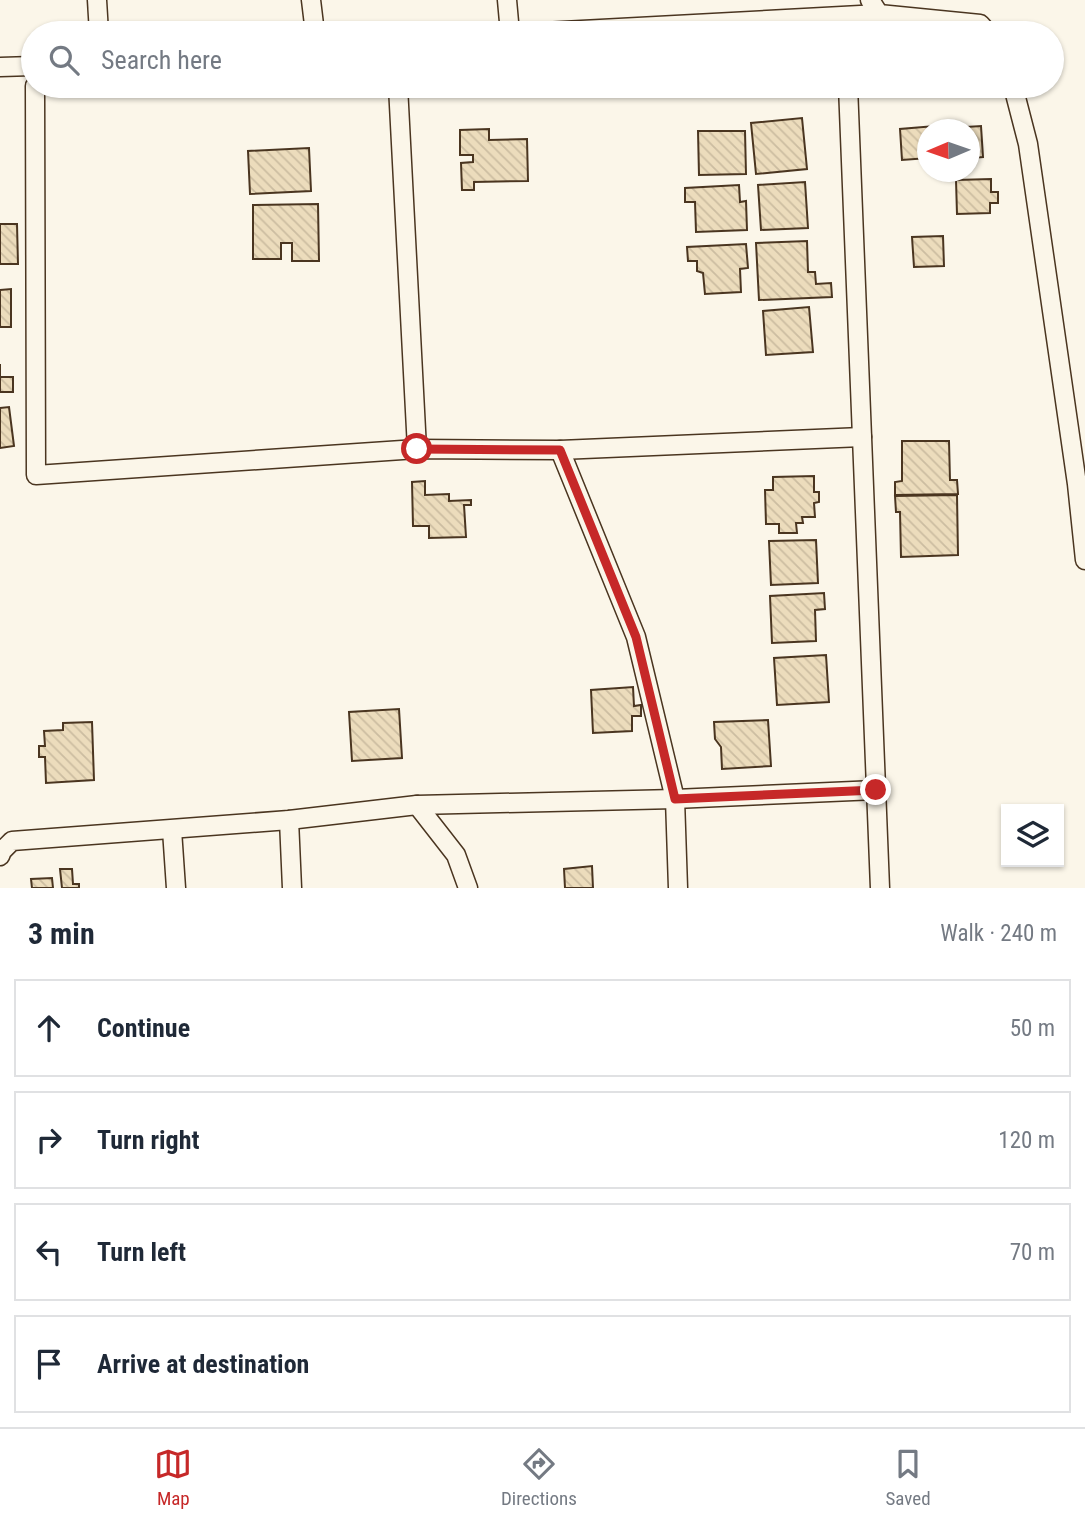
<!DOCTYPE html>
<html lang="en">
<head>
<meta charset="utf-8">
<style>
  body { margin:0; font-family:"Roboto Condensed",sans-serif; background:#f6f6f7; color:#1f2937 }
  .controls { position:absolute; right:21px; bottom:21px; display:grid; overflow:hidden; border-radius:0px; box-shadow:0 2px 5px #0004 }
  .controls button { width:63px; height:63px; display:grid; place-items:center; padding:0; border:0; border-bottom:2px solid #e0e1e3; background:#fff; color:#1f2937; font:35px sans-serif }
  .compass { position:absolute; left:917px; top:119px; width:63px; height:63px; border-radius:50%; background:#fff; box-shadow:0 2px 5px #0004; rotate:268deg }
  .stop { position:absolute; width:21px; height:21px; margin:-16px; border:5px solid #c62828; border-radius:50%; background:#fff }
  .stop.end { background:#c62828; border-color:#fff; box-shadow:0 2px 7px #0008 }
  .list { margin:0; padding:0; list-style:none }
  h2 { display:flex; justify-content:space-between; align-items:center; height:91px; margin:0; padding:0 28px; font-size:30px }
  h2 small { font-size:23px; font-weight:400; color:#747a83 }
  .list li { display:grid; grid-template-columns:46px 1fr auto; gap:21px; align-items:center; box-sizing:border-box; height:98px; margin:0 14px 14px; padding:0 14px; border:2px solid #e0e1e3; border-radius:0px }
  .list b { display:block; font-size:26px; white-space:nowrap }
  .list em { font-size:23px; font-style:normal; color:#747a83 }
  .icon { flex:none; width:38px; height:38px; fill:none; stroke:currentColor; stroke-width:2; stroke-linecap:round; stroke-linejoin:round }
  .map { position:relative; flex:none; width:1085px; height:888px; overflow:hidden }
  .search { position:absolute; background:#fff; box-shadow:0 2px 5px #0004; left:21px; right:21px; top:21px; height:77px; display:flex; align-items:center; gap:18px; box-sizing:border-box; padding:0 24px; border-radius:38px; color:#747a83; font-size:26px }
  .sheet { height:539px; background:#fff }
  nav { display:flex; justify-content:space-around; align-items:center; box-sizing:border-box; height:98px; border-top:2px solid #e0e1e3; background:#fff; font-size:19px; color:#747a83 }
  nav a { display:grid; justify-items:center; gap:4px }
  nav .on { color:#c62828 }
  .map>svg:first-child { display:block }
  .building { fill:url(#building-back-hatch); stroke:#4a3520; stroke-width:2 }
  .lines { fill:none; stroke-linecap:round; stroke-linejoin:round }
  .street-casing { stroke:#4a3520; stroke-width:21 }
  .street { stroke:#fbf6e9; stroke-width:18 }
  .route { stroke:#c62828; stroke-width:9 }
</style>
</head>
<body>
<div class="map">
<svg width="1085" height="888" viewBox="0 0 1085 888">
  <defs>
    <pattern id="building-back-hatch" width="6" height="6" patternUnits="userSpaceOnUse" patternTransform="scale(1.75)"><rect width="6" height="6" fill="#ecdcbc"/><path d="M-1 5l2 2M0 0l6 6M5-1l2 2" fill="none" stroke="#ccbda1"/></pattern>
  </defs>
  <rect width="100%" height="100%" fill="#fbf6e9"/>
  <!-- building -->
  <g class="building">
    <polygon points="802,118 807,169 756,174 751,123"/>
    <polygon points="935,126 936,130 928,130 928,158 902,160 900,129"/>
    <polygon points="981,126 983,157 970,158 970,130 950,128"/>
    <polygon points="489,129 489,140 527,139 528,181 474,182 474,190 462,190 461,163 473,162 473,155 460,155 460,130"/>
    <polygon points="698,131 745,131 746,174 699,175"/>
    <polygon points="309,148 311,191 250,194 248,151"/>
    <polygon points="991,179 991,192 998,192 998,203 990,203 990,213 957,214 956,180"/>
    <polygon points="805,182 808,228 761,230 758,185"/>
    <polygon points="739,185 740,202 746,201 747,230 696,232 695,202 685,202 685,188"/>
    <polygon points="318,204 319,261 292,261 292,243 281,243 281,259 253,259 253,205"/>
    <polygon points="0,224 17,224 18,264 0,264"/>
    <polygon points="943,236 944,266 914,267 912,237"/>
    <polygon points="807,241 808,272 815,272 816,284 831,283 832,297 759,300 756,243"/>
    <polygon points="746,244 748,268 740,269 741,292 705,294 703,273 697,271 697,261 688,261 687,247"/>
    <polygon points="11,289 11,327 0,327 0,290"/>
    <polygon points="809,307 813,352 766,355 763,311"/>
    <polygon points="0,364 0,377 13,377 13,392 0,392"/>
    <polygon points="9,407 14,446 0,448 0,408"/>
    <polygon points="902,441 949,441 950,480 957,480 958,494 895,495 895,482 902,481"/>
    <polygon points="814,476 814,492 819,492 819,502 814,503 815,517 802,517 803,523 796,523 797,533 779,533 779,524 766,524 765,490 773,490 773,477"/>
    <polygon points="425,481 425,495 449,494 449,501 471,500 471,505 464,505 466,537 429,538 429,526 413,526 412,482"/>
    <polygon points="957,495 958,555 901,557 900,512 896,512 895,496"/>
    <polygon points="816,540 818,583 771,585 769,541"/>
    <polygon points="824,593 825,609 815,610 816,641 772,643 770,596"/>
    <polygon points="826,655 829,702 777,705 774,658"/>
    <polygon points="633,687 634,706 641,705 641,716 632,716 632,731 593,733 591,690"/>
    <polygon points="399,709 402,758 352,761 349,712"/>
    <polygon points="768,720 771,766 722,769 721,747 715,739 714,722"/>
    <polygon points="92,722 94,780 46,783 45,757 39,757 39,746 45,746 44,731 63,730 63,723"/>
    <polygon points="592,866 593,888 565,888 564,869"/>
    <polygon points="60,869 72,869 73,884 79,884 79,888 62,888"/>
    <polygon points="52,878 53,888 32,888 31,879"/>
  </g>
  <g class="lines">
    <defs>
      <g id="street">
        <polyline points="97,0 99,33"/>
        <polyline points="311,0 315,33"/>
        <polyline points="507,0 510,33"/>
        <polyline points="870,0 879,14 980,24 988,33"/>
        <polyline points="525,33 879,14"/>
        <polyline points="0,67 33,66"/>
        <polyline points="35,86 36,475 417,449 560,450 862,437"/>
        <polyline points="398,86 417,449"/>
        <polyline points="848,86 880,888"/>
        <polyline points="1013,86 1028,144 1077,484 1085,560"/>
        <polyline points="560,450 636,637 675,799 678,888"/>
        <polyline points="417,805 456,855 468,888"/>
        <polyline points="289,820 292,888"/>
        <polyline points="172,830 176,888"/>
        <polyline points="0,856 2,851 12,841 289,820 417,805 675,799 876,790"/>
      </g>
    </defs>
    <!-- street casing -->
    <use href="#street" class="street-casing"/>
    <!-- street -->
    <use href="#street" class="street"/>
  </g>
  <g class="lines">
    <!-- route -->
    <polyline class="route" points="417,449 560,450 636,637 675,799 876,790"/>
  </g>
</svg>
<div class="controls">
<button><svg class="icon" aria-label="layers" viewBox="0 0 24 24"><path d="M12 4l9 5-9 5-9-5zM3 14l9 5 9-5"/></svg></button>
</div>
<svg class="compass" viewBox="-18 -18 36 36"><path d="M0-13l5 13h-10z" fill="#e53935"/><path d="M0 13l5-13h-10z" fill="#747a83"/></svg>
<div class="stop" style="left:417px;top:449px"></div>
<div class="stop end" style="left:876px;top:790px"></div>
<div class="search"><svg class="icon" aria-label="search" viewBox="0 0 24 24"><circle cx="10" cy="10" r="6"/><path d="M15 15l6 6"/></svg>Search here</div>
</div>
<section class="sheet">
<h2>3 min<small>Walk · 240 m</small></h2>
<ul class="list">
<li><svg class="icon" aria-label="ahead" viewBox="0 0 24 24"><path d="M12 20V5M6 11l6-6 6 6"/></svg><div><b>Continue</b></div><em>50 m</em></li>
<li><svg class="icon" aria-label="right" viewBox="0 0 24 24"><path d="M7 20v-9h11M14 6l5 5-5 5"/></svg><div><b>Turn right</b></div><em>120 m</em></li>
<li><svg class="icon" aria-label="left" viewBox="0 0 24 24"><path d="M17 20v-9H6M10 6l-5 5 5 5"/></svg><div><b>Turn left</b></div><em>70 m</em></li>
<li><svg class="icon" aria-label="arrive" viewBox="0 0 24 24"><path d="M6 21V4h12l-3 4 3 4H6"/></svg><div><b>Arrive at destination</b></div></li>
</ul>
</section>
<nav>
<a class="on"><svg class="icon" aria-label="map" viewBox="0 0 24 24"><path d="M3 6l6-2 6 2 6-2v14l-6 2-6-2-6 2zM9 4v14M15 6v14"/></svg>Map</a>
<a><svg class="icon" aria-label="directions" viewBox="0 0 24 24"><path d="M12 3l9 9-9 9-9-9zM9 14v-3h6M13 9l2 2-2 2"/></svg>Directions</a>
<a><svg class="icon" aria-label="saved" viewBox="0 0 24 24"><path d="M7 4h10v16l-5-4-5 4z"/></svg>Saved</a>
</nav>
</body>
</html>
